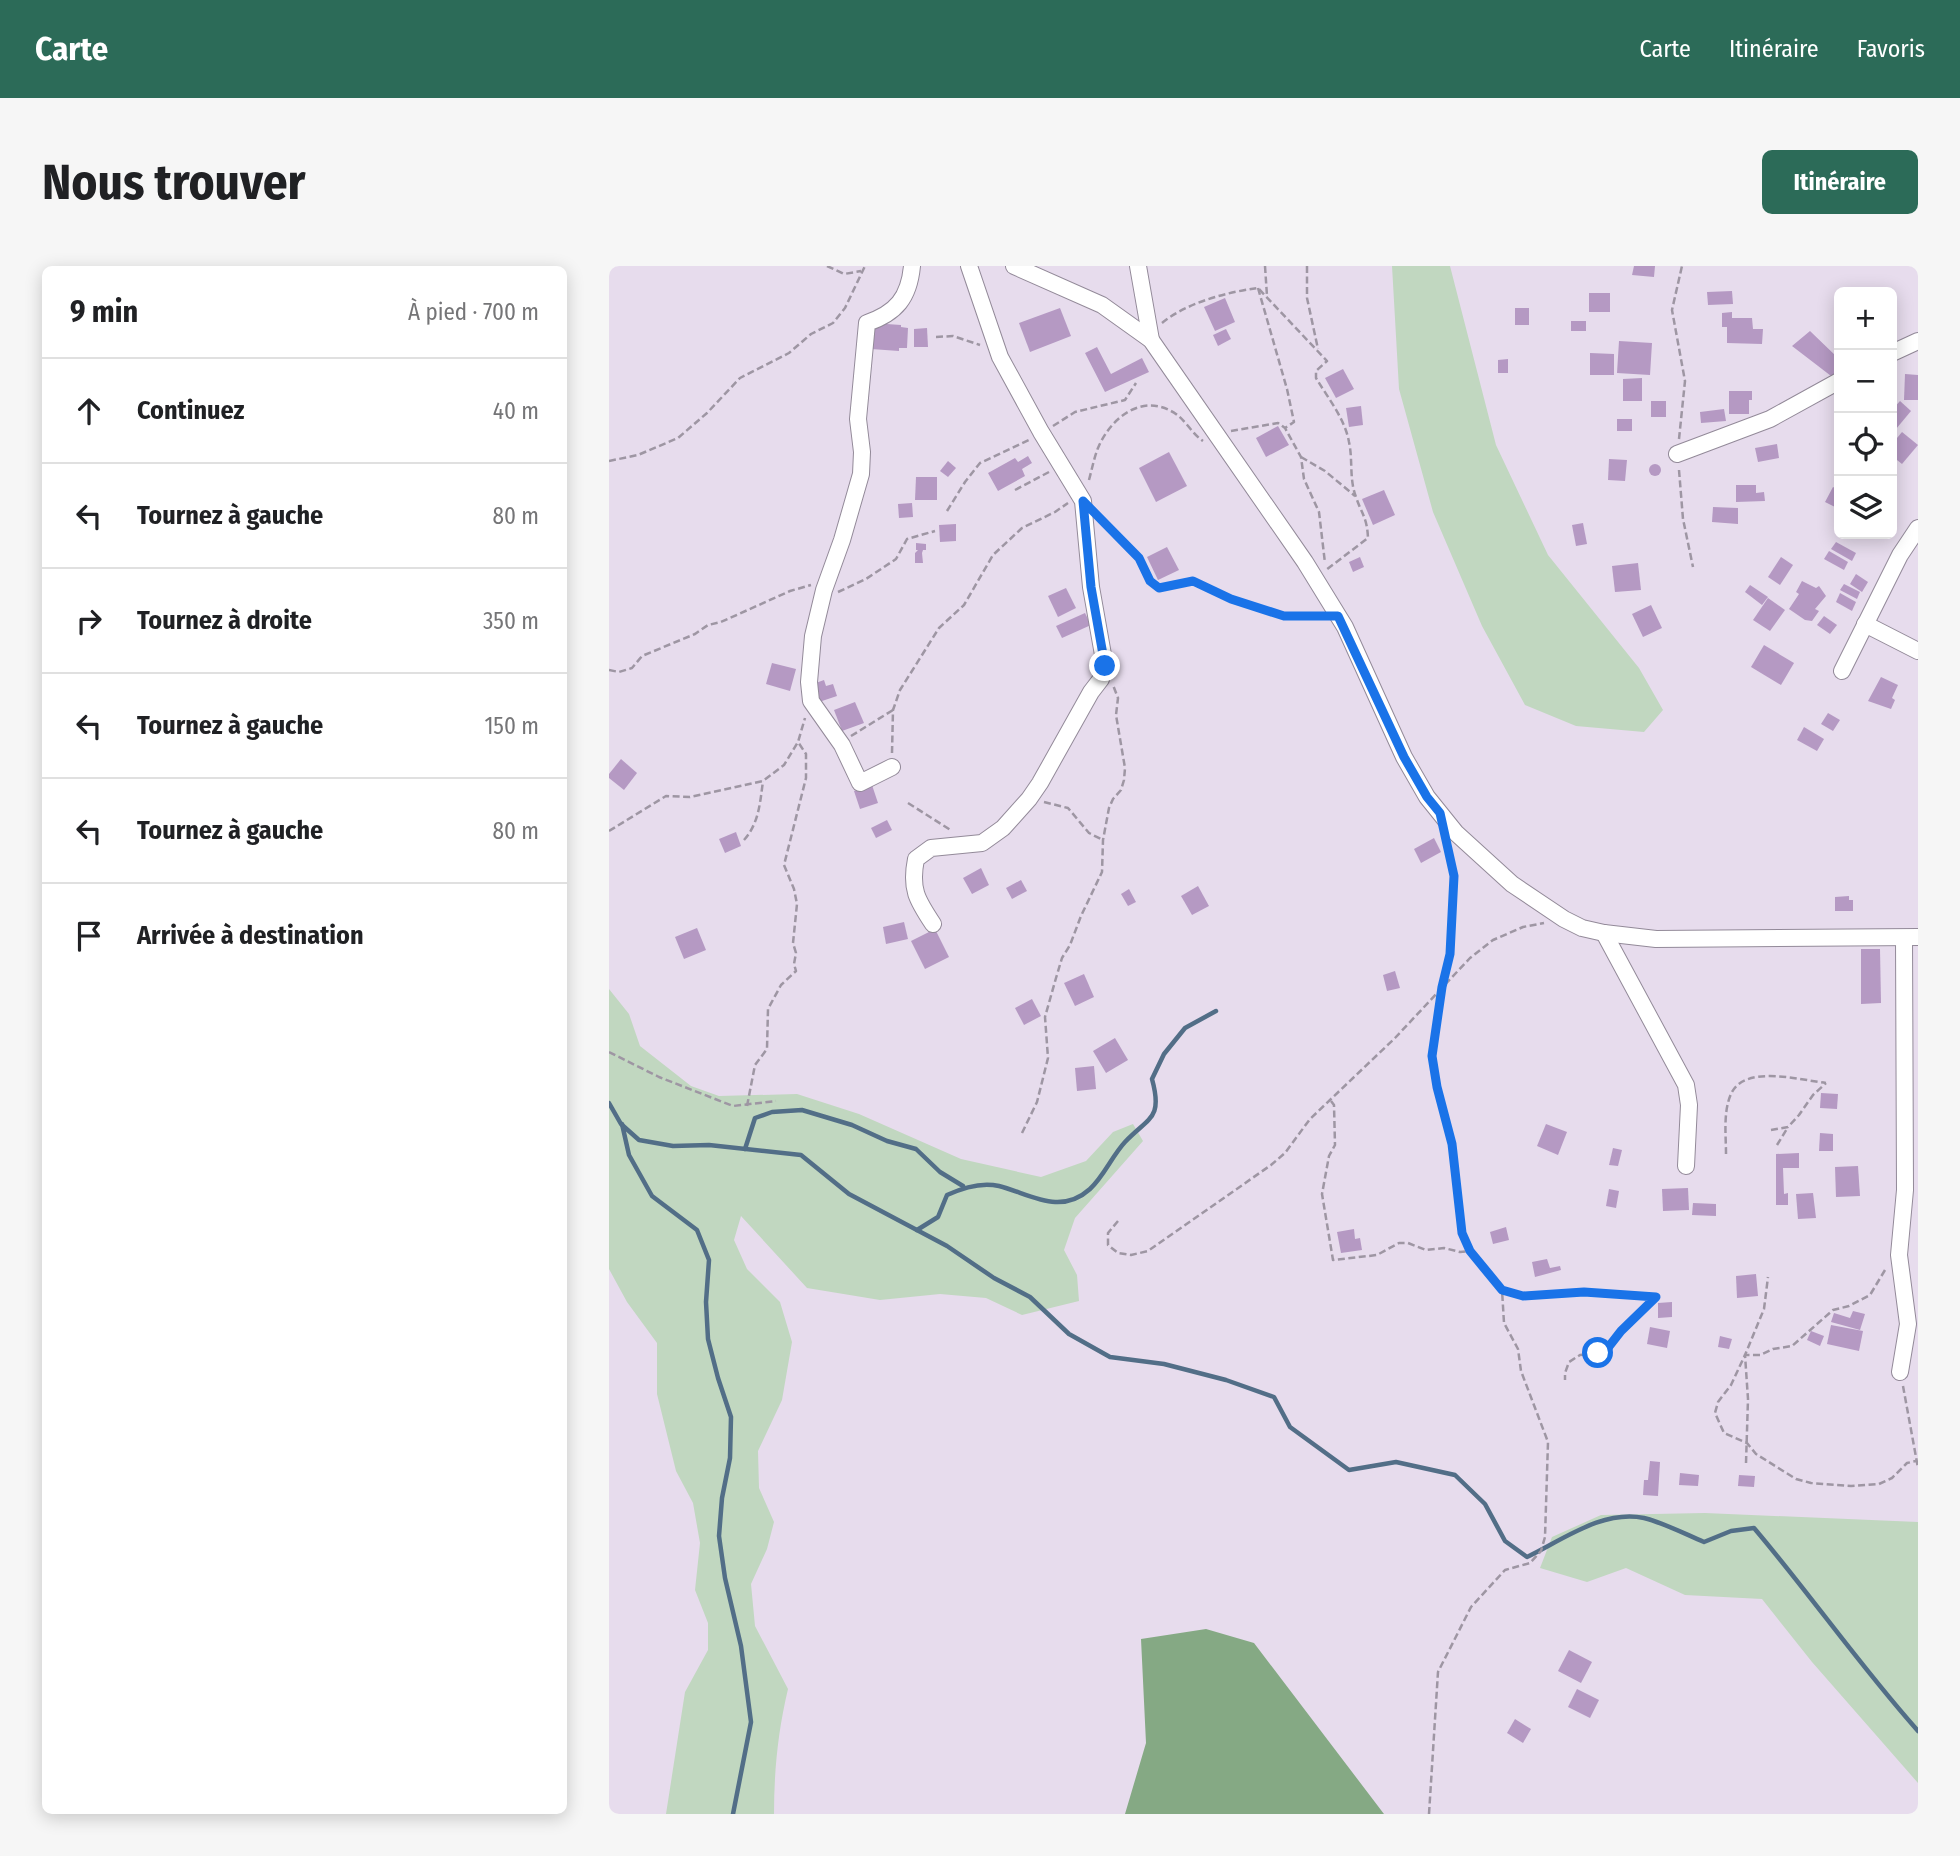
<!DOCTYPE html>
<html lang="fr">
<head>
<meta charset="utf-8">
<style>
  body { margin:0; font-family:"Fira Sans Condensed",sans-serif; background:#f6f6f6; color:#202124 }
  .controls { position:absolute; right:21px; top:21px; display:grid; overflow:hidden; border-radius:10px; box-shadow:0 4px 18px #0003 }
  .controls button { width:63px; height:63px; display:grid; place-items:center; padding:0; border:0; border-bottom:2px solid #e0e0e0; background:#fff; color:#202124; font:35px sans-serif }
  .stop { position:absolute; width:21px; height:21px; margin:-16px; border:5px solid #1a73e8; border-radius:50%; background:#fff }
  .stop.end { background:#1a73e8; border-color:#fff; box-shadow:0 2px 7px #0008 }
  .list { margin:0; padding:0; list-style:none }
  h2 { display:flex; justify-content:space-between; align-items:center; height:91px; margin:0; padding:0 28px; font-size:30px }
  h2 small { font-size:23px; font-weight:400; color:#757577 }
  .list li { display:grid; grid-template-columns:46px 1fr auto; gap:21px; align-items:center; box-sizing:border-box; height:105px; padding:0 28px; border-top:2px solid #e0e0e0 }
  .list b { display:block; font-size:26px; white-space:nowrap }
  .list em { font-size:23px; font-style:normal; color:#757577 }
  .icon { flex:none; width:38px; height:38px; fill:none; stroke:currentColor; stroke-width:2; stroke-linecap:round; stroke-linejoin:round }
  .map { position:relative; flex:none; width:1309px; height:1548px; overflow:hidden; border-radius:10px }
  header { display:flex; align-items:center; gap:42px; box-sizing:border-box; height:98px; padding:0 35px; background:#2c6b58; color:#fff }
  header strong { font-size:33px }
  nav { display:flex; gap:38px; margin-inline-start:auto; font-size:24px }
  .intro { display:flex; align-items:center; justify-content:space-between; box-sizing:border-box; height:168px; padding:0 42px }
  h1 { margin:0; font-size:49px }
  .button { padding:18px 32px; border-radius:10px; background:#2c6b58; color:#fff; font-size:24px; font-weight:700 }
  main { display:flex; gap:42px; padding:0 42px }
  aside { flex:1; background:#fff; border-radius:10px; box-shadow:0 4px 18px #0003 }
  .map>svg:first-child { display:block }
  .green { fill:#c1d7c0 }
  .forest { fill:#85a984 }
  .lines { fill:none; stroke-linecap:round; stroke-linejoin:round }
  .stream { stroke:#526e87; stroke-width:4.5 }
  .building { fill:#b599c3 }
  .minor-casing { stroke:#938a99; stroke-width:18 }
  .path { stroke:#9e96a3; stroke-width:2.5; stroke-dasharray:7 3.5; stroke-linecap:butt }
  .minor { stroke:#fff; stroke-width:16 }
  .route { stroke:#1a73e8; stroke-width:9 }
</style>
</head>
<body>
<header>
<strong>Carte</strong>
<nav><a>Carte</a><a>Itinéraire</a><a>Favoris</a></nav>
</header>
<div class="intro"><h1>Nous trouver</h1><a class="button">Itinéraire</a></div>
<main>
<aside>
<h2>9 min<small>À pied · 700 m</small></h2>
<ul class="list">
<li><svg class="icon" aria-label="ahead" viewBox="0 0 24 24"><path d="M12 20V5M6 11l6-6 6 6"/></svg><div><b>Continuez</b></div><em>40 m</em></li>
<li><svg class="icon" aria-label="left" viewBox="0 0 24 24"><path d="M17 20v-9H6M10 6l-5 5 5 5"/></svg><div><b>Tournez à gauche</b></div><em>80 m</em></li>
<li><svg class="icon" aria-label="right" viewBox="0 0 24 24"><path d="M7 20v-9h11M14 6l5 5-5 5"/></svg><div><b>Tournez à droite</b></div><em>350 m</em></li>
<li><svg class="icon" aria-label="left" viewBox="0 0 24 24"><path d="M17 20v-9H6M10 6l-5 5 5 5"/></svg><div><b>Tournez à gauche</b></div><em>150 m</em></li>
<li><svg class="icon" aria-label="left" viewBox="0 0 24 24"><path d="M17 20v-9H6M10 6l-5 5 5 5"/></svg><div><b>Tournez à gauche</b></div><em>80 m</em></li>
<li><svg class="icon" aria-label="arrive" viewBox="0 0 24 24"><path d="M6 21V4h12l-3 4 3 4H6"/></svg><div><b>Arrivée à destination</b></div></li>
</ul>
</aside>
<div class="map">
<svg width="1309" height="1548" viewBox="0 0 1309 1548">
  <rect width="100%" height="100%" fill="#e7dced"/>
  <!-- green -->
  <g class="green">
    <polygon points="783,0 841,0 887,179 939,289 1030,402 1054,444 1035,466 967,460 916,439 873,360 824,246 790,123"/>
    <path d="M 0,723 L 20,748 L 31,780 L 82,820 L 110,830 L 188,828 L 250,848 L 352,893 L 432,911 L 477,895 L 504,866 L 524,858 L 534,875 L 466,952 L 455,984 L 468,1009 L 470,1035 L 413,1049 L 377,1032 L 331,1028 L 271,1034 L 198,1022 L 132,950 L 125,974 L 138,1003 L 171,1036 L 183,1076 L 173,1134 L 149,1185 L 150,1222 L 165,1256 L 158,1283 L 142,1318 L 146,1360 L 179,1423 C 169,1465 165,1505 165,1548 L 57,1548 L 76,1426 L 99,1384 L 99,1357 L 86,1324 L 91,1277 L 84,1237 L 67,1205 L 48,1128 L 48,1077 L 18,1036 L 0,1003 Z"/>
    <polygon points="1096,1247 1309,1256 1309,1517 1203,1396 1153,1333 1076,1329 1017,1302 978,1316 931,1302 943,1271 992,1249"/>
  </g>
  <!-- forest -->
  <polygon class="forest" points="597,1363 645,1377 775,1548 516,1548 537,1477 532,1373"/>
  <g class="lines">
    <!-- stream -->
    <g class="stream">
      <path d="M 0,837 L 12,858 L 30,874 L 64,880 L 100,879 L 192,889 L 240,928 L 338,980 L 385,1012 L 421,1031 L 460,1068 L 501,1091 L 555,1098 L 617,1114 L 665,1131 L 681,1161 L 740,1204 L 787,1196 L 846,1209 L 876,1238 L 896,1275 L 918,1291 C 952,1275 994,1243 1035,1252 C 1055,1257 1076,1268 1095,1276 L 1122,1265 L 1145,1262 C 1201,1328 1251,1400 1309,1465"/>
      <polyline points="13,858 20,889 43,930 88,964 100,994 97,1036 99,1073 109,1112 122,1151 121,1192 113,1232 110,1270 116,1312 132,1380 142,1456 124,1548"/>
      <polyline points="136,883 146,852 163,846 193,844 243,859 278,875 307,883 331,906 354,920"/>
      <path d="M 308,964 L 329,951 L 338,929 C 353,922 373,916 390,920 C 421,928 451,950 481,923 C 495,910 503,890 516,876 C 540,851 554,853 543,813 L 555,788 L 576,762 L 607,745"/>
    </g>
  </g>
  <!-- building -->
  <g class="building">
    <polygon points="1025,0 1046,0 1045,11 1023,9"/>
    <polygon points="1123,25 1124,38 1099,39 1098,26"/>
    <rect x="980" y="27" width="21" height="19"/>
    <polygon points="616,32 626,56 606,65 595,41"/>
    <polygon points="451,42 462,70 421,86 410,57"/>
    <rect x="906" y="42" width="14" height="17"/>
    <polygon points="1123,46 1123,52 1143,52 1144,63 1154,63 1153,78 1118,77 1118,61 1113,61 1113,47"/>
    <rect x="962" y="55" width="15" height="10"/>
    <polygon points="263,57 292,59 292,61 299,62 298,82 290,82 290,85 262,83"/>
    <polygon points="318,62 319,81 305,81 305,63"/>
    <polygon points="617,63 622,73 609,80 604,69"/>
    <polygon points="1201,65 1228,91 1230,90 1230,111 1226,113 1183,80"/>
    <polygon points="1010,75 1043,77 1041,109 1008,107"/>
    <polygon points="488,81 502,108 533,92 540,106 496,126 476,87"/>
    <polygon points="981,87 1005,88 1005,109 981,109"/>
    <polygon points="899,93 899,107 889,107 889,94"/>
    <polygon points="734,103 745,123 727,132 716,112"/>
    <polygon points="1296,108 1309,109 1309,134 1295,134"/>
    <polygon points="1033,112 1033,135 1014,135 1014,113"/>
    <polygon points="1120,125 1143,125 1143,134 1140,134 1140,148 1120,148"/>
    <rect x="1042" y="135" width="15" height="16"/>
    <polygon points="1291,135 1302,145 1287,163 1283,159 1283,144"/>
    <polygon points="752,140 754,159 740,161 737,142"/>
    <polygon points="1115,143 1117,155 1092,157 1091,146"/>
    <rect x="1008" y="153" width="15" height="12"/>
    <polygon points="669,160 680,179 657,191 647,172"/>
    <polygon points="1293,166 1309,179 1293,198 1283,190 1283,178"/>
    <polygon points="1168,178 1170,192 1149,196 1146,182"/>
    <polygon points="560,186 578,220 547,236 530,202"/>
    <polygon points="419,190 423,197 413,203 416,210 389,225 379,207 406,192 409,196"/>
    <polygon points="1000,193 1018,194 1016,215 999,214"/>
    <polygon points="339,195 347,202 339,211 331,205"/>
    <circle cx="1046" cy="204" r="6"/>
    <polygon points="307,211 328,211 328,234 306,234"/>
    <polygon points="1127,219 1147,219 1147,227 1155,226 1156,235 1127,236"/>
    <polygon points="1224,221 1230,224 1230,243 1216,236"/>
    <polygon points="775,224 786,249 764,259 753,233"/>
    <polygon points="303,237 304,251 290,252 289,238"/>
    <polygon points="1104,241 1129,242 1129,258 1103,256"/>
    <polygon points="974,257 978,278 967,280 963,259"/>
    <polygon points="347,258 347,275 331,276 330,259"/>
    <polygon points="1227,276 1247,287 1243,295 1222,283"/>
    <polygon points="307,277 317,278 317,284 314,284 313,287 314,297 306,297 306,287 309,284 307,284"/>
    <polygon points="558,281 570,304 549,314 538,291"/>
    <polygon points="1220,285 1239,296 1235,304 1215,293"/>
    <polygon points="751,291 755,301 744,306 740,296"/>
    <polygon points="1172,291 1184,299 1171,319 1159,311"/>
    <polygon points="1029,297 1032,324 1006,326 1003,300"/>
    <polygon points="1247,308 1259,316 1253,326 1241,318"/>
    <polygon points="1193,315 1207,322 1210,320 1217,330 1206,343 1210,345 1203,355 1196,354 1180,343 1190,328 1187,326"/>
    <polygon points="1235,318 1251,326 1248,333 1231,324"/>
    <polygon points="1141,319 1159,331 1153,339 1136,326"/>
    <polygon points="457,322 467,342 449,351 439,330"/>
    <polygon points="1231,327 1247,336 1243,345 1227,336"/>
    <polygon points="1159,332 1176,344 1161,365 1144,354"/>
    <polygon points="1042,339 1053,362 1034,371 1023,348"/>
    <polygon points="476,347 482,359 453,372 447,360"/>
    <polygon points="1215,350 1228,359 1221,368 1208,359"/>
    <polygon points="1155,379 1185,397 1172,419 1142,401"/>
    <polygon points="163,397 187,403 181,425 157,418"/>
    <polygon points="1272,411 1289,419 1283,432 1286,434 1282,443 1259,435"/>
    <polygon points="215,414 217,420 224,418 228,430 210,436 204,418"/>
    <polygon points="246,436 255,457 233,465 225,444"/>
    <polygon points="1219,447 1231,454 1224,465 1212,458"/>
    <polygon points="1195,461 1215,473 1208,485 1188,474"/>
    <polygon points="12,493 28,507 15,524 0,512 0,508"/>
    <polygon points="263,519 269,537 251,543 245,525"/>
    <polygon points="278,554 283,564 267,572 262,562"/>
    <polygon points="127,566 132,580 116,587 110,573"/>
    <polygon points="825,572 832,586 812,597 805,583"/>
    <polygon points="372,602 380,619 363,628 354,612"/>
    <polygon points="412,614 418,625 403,633 397,622"/>
    <polygon points="589,620 600,640 583,649 572,630"/>
    <polygon points="520,623 527,636 519,640 512,628"/>
    <polygon points="1240,630 1240,634 1244,634 1244,645 1226,645 1226,631"/>
    <polygon points="295,656 299,673 277,678 274,661"/>
    <polygon points="88,662 97,684 75,693 66,671"/>
    <polygon points="326,663 340,691 316,703 302,675"/>
    <polygon points="1252,683 1271,683 1272,737 1252,738"/>
    <polygon points="786,705 791,722 778,725 774,709"/>
    <polygon points="475,708 485,731 466,740 455,717"/>
    <polygon points="423,733 432,750 415,759 406,742"/>
    <polygon points="506,772 519,794 497,807 484,785"/>
    <polygon points="485,800 487,823 468,825 466,802"/>
    <polygon points="1212,827 1229,828 1228,843 1211,842"/>
    <polygon points="937,858 958,866 949,889 928,880"/>
    <polygon points="1211,867 1224,868 1224,885 1210,885"/>
    <polygon points="1004,882 1013,884 1009,900 1000,899"/>
    <polygon points="1190,887 1190,902 1174,902 1175,928 1179,927 1179,939 1167,939 1167,888"/>
    <polygon points="1249,900 1251,930 1227,931 1226,901"/>
    <polygon points="1079,922 1080,944 1054,945 1053,923"/>
    <polygon points="1000,923 1010,925 1007,942 997,940"/>
    <polygon points="1204,927 1207,952 1189,953 1187,928"/>
    <polygon points="1084,937 1107,938 1107,950 1083,949"/>
    <polygon points="897,961 900,974 884,978 881,966"/>
    <polygon points="745,963 746,973 751,972 753,984 732,987 728,966"/>
    <polygon points="938,993 941,1002 951,1000 952,1004 926,1011 923,996"/>
    <polygon points="1147,1008 1149,1030 1128,1032 1127,1010"/>
    <polygon points="1063,1036 1063,1051 1049,1052 1049,1037"/>
    <polygon points="1244,1045 1256,1048 1251,1064 1222,1056 1225,1047 1241,1052"/>
    <polygon points="1222,1059 1254,1065 1250,1085 1218,1078"/>
    <polygon points="1041,1061 1061,1065 1058,1082 1038,1078"/>
    <polygon points="1202,1065 1215,1070 1211,1080 1198,1074"/>
    <polygon points="1111,1070 1123,1073 1120,1083 1109,1081"/>
    <polygon points="1041,1195 1051,1196 1049,1230 1034,1229 1035,1214 1039,1214"/>
    <polygon points="1071,1207 1090,1209 1089,1220 1070,1219"/>
    <polygon points="1130,1209 1146,1210 1145,1221 1129,1220"/>
    <polygon points="960,1384 983,1396 972,1417 949,1405"/>
    <polygon points="968,1423 990,1434 981,1452 959,1441"/>
    <polygon points="906,1453 922,1463 914,1477 898,1467"/>
  </g>
  <g class="lines">
    <defs>
      <g id="minor">
        <polyline points="405,0 493,39 542,74 696,296 736,361 795,491 818,531 847,567 903,618 955,653 973,662 995,667 1047,673 1309,671"/>
        <polyline points="529,0 542,74"/>
        <polyline points="1283,87 1309,75"/>
        <polyline points="1068,188 1161,153 1230,115"/>
        <polyline points="1256,358 1309,385"/>
        <polyline points="1233,405 1291,289 1309,262"/>
        <path d="M 283,501 L 251,517 L 233,479 L 202,435 L 200,416 L 204,370 L 215,324 L 233,274 L 252,208 L 253,186 L 249,153 L 258,57 C 287,47 300,32 303,0"/>
        <path d="M 324,658 C 308,634 301,623 307,593 L 322,582 L 373,577 L 394,562 L 420,533 L 431,517 L 482,426 L 492,413 L 496,400 L 482,321 L 474,235 L 432,166 L 391,91 L 360,0"/>
        <polyline points="995,667 1077,819 1080,839 1077,900"/>
        <polyline points="1291,1106 1299,1058 1290,989 1296,924 1295,672"/>
      </g>
    </defs>
    <!-- minor casing -->
    <use href="#minor" class="minor-casing"/>
    <!-- path -->
    <g class="path">
      <polyline points="218,0 235,8 252,5"/>
      <polyline points="656,0 658,30"/>
      <polyline points="698,0 698,32 709,83"/>
      <polyline points="649,22 678,123 685,156 676,162"/>
      <path d="M 553,57 C 577,37 618,26 649,22 L 718,95 L 707,105 L 707,112 C 719,132 736,153 740,176 C 744,194 740,213 747,231 C 753,249 758,251 759,272 L 717,304"/>
      <polyline points="327,71 344,70 371,79"/>
      <polyline points="444,160 466,146 516,134 527,117"/>
      <polyline points="622,165 669,157 676,162 692,191 695,213 710,246 716,297"/>
      <polyline points="1070,173 1076,115 1063,44 1073,0"/>
      <polyline points="692,191 716,205 746,230"/>
      <polyline points="0,195 29,189 69,172 98,147 131,112 180,87 202,68 224,57 236,42 256,0"/>
      <polyline points="1070,204 1074,253 1084,301"/>
      <path d="M 480,214 C 483,203 485,192 489,182 C 501,153 531,128 562,145 C 575,151 582,167 594,175"/>
      <polyline points="406,224 440,206"/>
      <polyline points="338,245 356,216 371,197 420,174"/>
      <polyline points="490,252 530,292 541,315 550,322 584,315 622,333 675,350 712,350"/>
      <polyline points="229,326 257,313 287,293 298,273 326,265"/>
      <polyline points="0,404 10,406 23,402 33,390 86,368 99,359 112,356 181,325 202,319"/>
      <polyline points="242,470 284,444"/>
      <polyline points="283,487 284,444 291,424 330,362 355,339 384,289 413,262 446,246 459,237"/>
      <polyline points="435,536 459,542 480,567 494,574"/>
      <polyline points="299,537 343,565"/>
      <polyline points="0,565 57,530 81,531 154,515 175,499 189,476 196,452"/>
      <path d="M 135,574 C 150,557 151,537 154,515"/>
      <polyline points="837,578 845,610 841,688 833,721 823,790 828,821 843,878 850,923 851,955 861,985 893,1024 914,1029 975,1026 1047,1031 1012,1065 998,1082 989,1087 971,1089 960,1096 956,1107 956,1114"/>
      <polyline points="0,786 50,811 124,840 167,835"/>
      <polyline points="722,835 725,839 726,879 720,890 713,928 724,994 768,989 790,977 799,977 817,984 835,982 851,986 861,985"/>
      <polyline points="138,840 146,799 158,783 159,743 172,719 187,705 185,698 187,687 184,677 188,638 185,623 175,599 197,512 197,488 189,476"/>
      <polyline points="1162,864 1179,861 1190,849 1204,829 1217,817"/>
      <polyline points="413,867 428,836 439,792 436,751 447,712 453,692 461,679 472,650 493,606 494,574 500,542 504,533 512,524 515,514 516,502 507,449 509,432 504,419"/>
      <polyline points="1168,879 1179,861"/>
      <path d="M 1117,888 C 1117,869 1114,846 1122,828 C 1135,798 1191,814 1217,817"/>
      <polyline points="509,955 499,967 499,979 509,987 522,989 539,985 662,899 676,887 701,853 786,772 861,692 884,674 914,661 935,657"/>
      <polyline points="1276,1004 1261,1029 1240,1040 1224,1044 1183,1080 1164,1083 1151,1089 1136,1089 1122,1119 1109,1136 1106,1147 1115,1167 1138,1177 1147,1188 1187,1213 1202,1217 1242,1220 1270,1218 1283,1212 1298,1197 1307,1195"/>
      <polyline points="1294,1120 1309,1202"/>
      <polyline points="1137,1197 1139,1133 1136,1089 1155,1043 1159,1011"/>
      <polyline points="820,1548 829,1406 862,1341 896,1304 921,1297 932,1285 936,1271 939,1176 912,1105 909,1083 895,1057 893,1024"/>
    </g>
    <!-- minor -->
    <use href="#minor" class="minor"/>
  </g>
  <g class="lines">
    <!-- route -->
    <polyline class="route" points="496,400 482,321 474,235 530,292 541,315 550,322 584,315 622,333 675,350 729,350 795,491 818,531 831,547 845,610 841,688 833,721 823,790 828,821 843,878 853,967 861,985 893,1024 914,1030 975,1026 1047,1031 1012,1065 998,1083 989,1087"/>
  </g>
</svg>
<div class="controls">
<button>+</button>
<button>−</button>
<button><svg class="icon" aria-label="locate" viewBox="0 0 24 24"><circle cx="12" cy="12" r="6"/><path d="M12 2v4M12 18v4M2 12h4M18 12h4"/></svg></button>
<button><svg class="icon" aria-label="layers" viewBox="0 0 24 24"><path d="M12 4l9 5-9 5-9-5zM3 14l9 5 9-5"/></svg></button>
</div>
<div class="stop" style="left:989px;top:1087px"></div>
<div class="stop end" style="left:496px;top:400px"></div>
</div>
</main>
</body>
</html>
